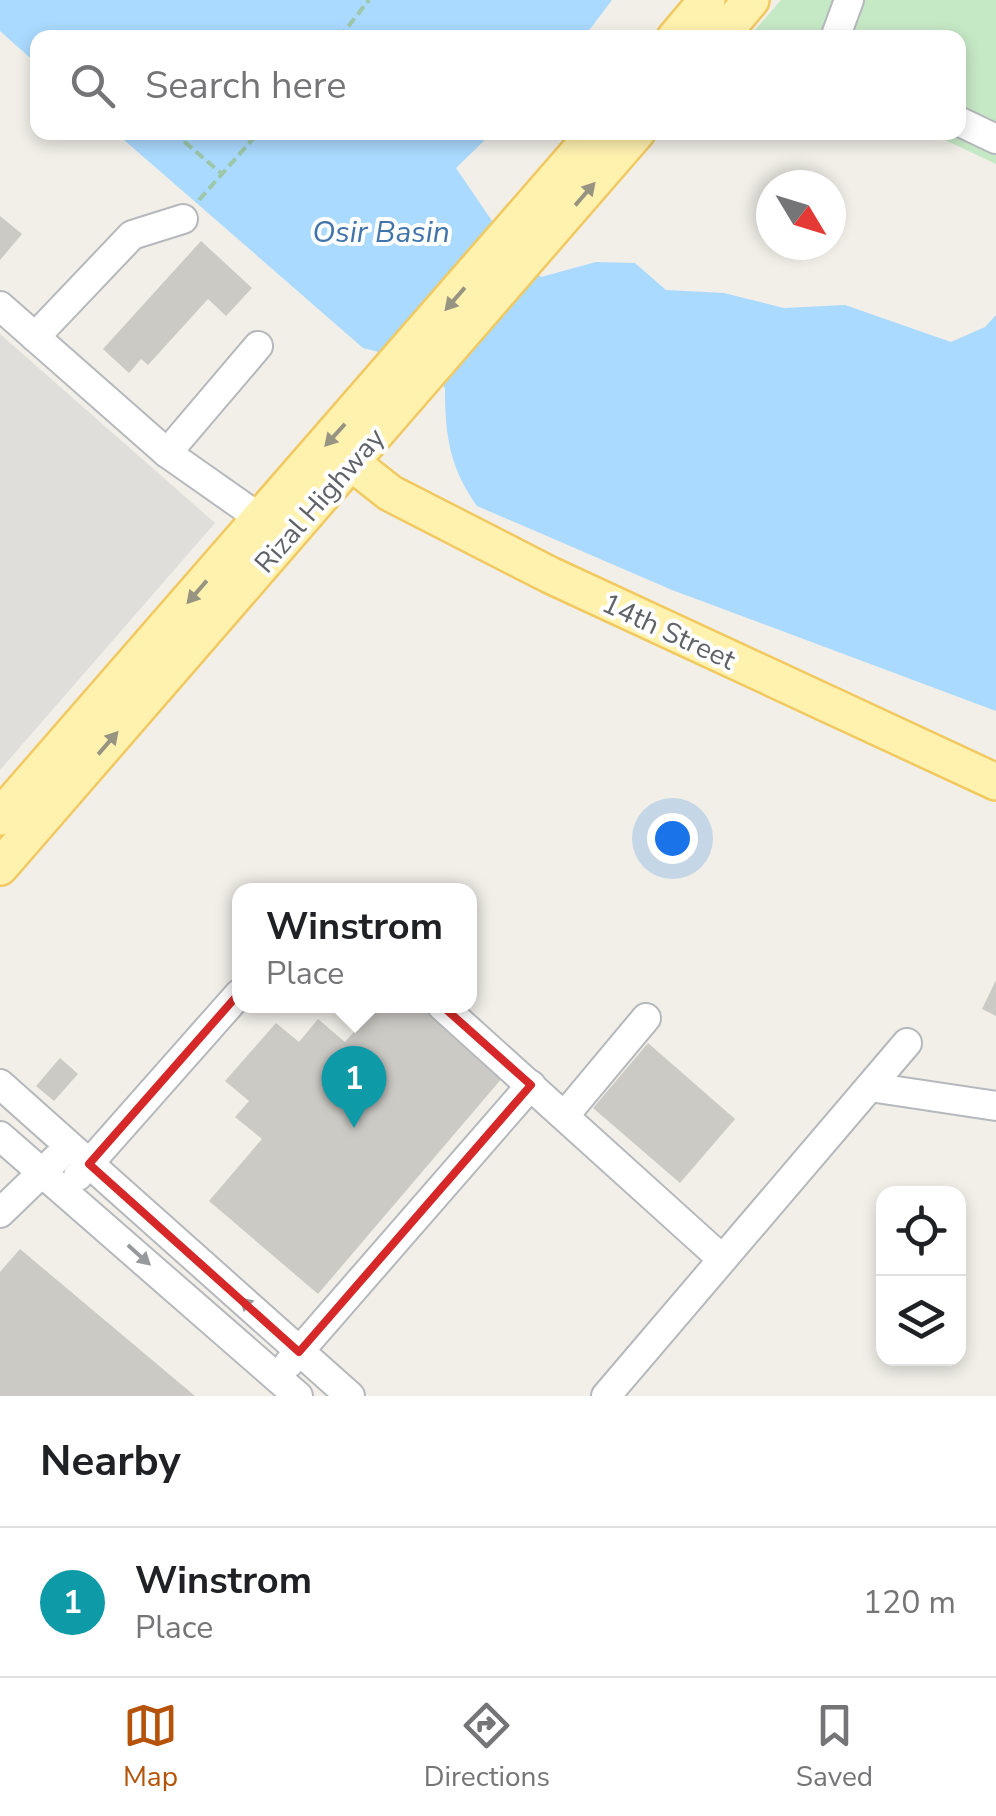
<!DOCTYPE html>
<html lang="en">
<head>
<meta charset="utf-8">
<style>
  body { margin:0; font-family:"Nunito Sans",sans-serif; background:#f2f2f2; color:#202124 }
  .controls { position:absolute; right:30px; bottom:30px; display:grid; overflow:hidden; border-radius:20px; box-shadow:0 5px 15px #0003 }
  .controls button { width:90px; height:90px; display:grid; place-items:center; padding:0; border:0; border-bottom:2px solid #e0e0e0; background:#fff; color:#202124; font:50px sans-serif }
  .compass { position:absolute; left:756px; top:170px; width:90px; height:90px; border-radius:50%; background:#fff; box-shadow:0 5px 15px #0003; rotate:128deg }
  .you { position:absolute; left:672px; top:838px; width:35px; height:35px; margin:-25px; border:8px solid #fff; border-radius:50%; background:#1a73e8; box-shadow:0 0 0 15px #1a73e833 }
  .badge { display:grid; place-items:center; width:65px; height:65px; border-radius:50%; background:#b45309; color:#fff; font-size:32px; font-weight:700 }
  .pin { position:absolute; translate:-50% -82px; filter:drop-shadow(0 2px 5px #0008) }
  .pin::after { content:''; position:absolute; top:52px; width:35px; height:30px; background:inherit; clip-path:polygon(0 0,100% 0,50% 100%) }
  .popup { position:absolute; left:232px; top:883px; width:245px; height:130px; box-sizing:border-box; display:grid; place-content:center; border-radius:20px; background:#fff; filter:drop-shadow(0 2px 8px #0005); font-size:32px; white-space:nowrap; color:#757577 }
  .popup b { font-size:38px; color:#202124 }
  .popup::after { content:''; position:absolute; left:50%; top:100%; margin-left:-20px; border:20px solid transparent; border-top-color:#fff }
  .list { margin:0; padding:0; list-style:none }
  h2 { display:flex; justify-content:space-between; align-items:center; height:130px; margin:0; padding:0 40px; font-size:42px }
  h2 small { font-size:32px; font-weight:400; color:#757577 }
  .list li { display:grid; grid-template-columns:65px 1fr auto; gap:30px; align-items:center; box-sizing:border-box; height:150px; padding:0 40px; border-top:2px solid #e0e0e0 }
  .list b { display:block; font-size:38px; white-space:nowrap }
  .list p { margin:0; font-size:32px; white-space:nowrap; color:#757577 }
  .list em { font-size:32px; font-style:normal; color:#757577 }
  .icon { flex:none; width:55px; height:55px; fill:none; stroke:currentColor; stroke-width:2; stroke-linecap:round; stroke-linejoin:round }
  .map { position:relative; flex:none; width:996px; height:1396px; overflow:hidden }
  .search { position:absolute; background:#fff; box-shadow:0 5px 15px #0003; left:30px; right:30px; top:30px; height:110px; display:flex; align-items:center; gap:25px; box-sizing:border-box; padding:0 35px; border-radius:20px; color:#757577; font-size:38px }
  .sheet { height:280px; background:#fff }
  nav { display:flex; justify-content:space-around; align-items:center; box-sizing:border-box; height:140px; border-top:2px solid #e0e0e0; background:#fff; font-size:28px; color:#757577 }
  nav a { display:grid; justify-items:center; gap:5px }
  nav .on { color:#b45309 }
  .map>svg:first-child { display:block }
  .industrial { fill:#e0deda }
  .green { fill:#c5e8c5 }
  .water { fill:#aadaff }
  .building { fill:#cccac5 }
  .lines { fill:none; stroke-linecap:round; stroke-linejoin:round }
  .minor-casing { stroke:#b5b8bc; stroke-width:32 }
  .major-casing { stroke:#f2c960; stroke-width:40 }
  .path { stroke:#9cc7a9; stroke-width:4; stroke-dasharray:10 5; stroke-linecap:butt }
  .minor { stroke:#fff; stroke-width:28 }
  .major { stroke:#fff2af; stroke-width:35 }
  .oneway { fill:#979581 }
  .oneway2 { fill:#979a9d }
  .marked { fill:none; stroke:#d62828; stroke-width:8; stroke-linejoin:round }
  .labels { text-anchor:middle; stroke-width:8; stroke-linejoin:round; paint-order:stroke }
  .street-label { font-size:28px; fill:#5f6368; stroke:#fff }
  .water-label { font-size:30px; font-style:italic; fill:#4174aa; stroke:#fff }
</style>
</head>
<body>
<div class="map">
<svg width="996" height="1396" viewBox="0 0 996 1396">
  <rect width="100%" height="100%" fill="#f1efe8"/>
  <!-- industrial -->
  <polygon class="industrial" points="0,334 215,523 0,770"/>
  <!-- green -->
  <polygon class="green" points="781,0 996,0 996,164 930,133 958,132 958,38 748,38"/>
  <!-- water -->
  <g class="water">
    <polygon points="0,0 612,0 584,37 38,38 37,64 0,31"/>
    <path d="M 116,133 L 492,133 L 456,168 L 514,253 L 541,277 L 596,262 L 635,263 L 666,290 L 724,293 L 784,308 L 845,305 L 951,342 L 985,327 L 996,315 L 996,711 L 672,590 L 477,506 C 449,467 445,434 445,388 L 422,363 L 363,348 Z"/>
  </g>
  <!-- building -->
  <g class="building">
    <polygon points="0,216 22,234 0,260"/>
    <polygon points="201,241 252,288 226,316 208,299 148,365 141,359 129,373 103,349"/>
    <polygon points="996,980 996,1016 982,1009"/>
    <polygon points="377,1006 420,1006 503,1077 318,1294 209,1201 262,1139 235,1117 249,1101 225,1081 276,1023 299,1042 318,1019 345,1042"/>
    <polygon points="648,1043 735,1119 680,1183 593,1108"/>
    <polygon points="60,1058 78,1074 54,1101 36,1086"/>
    <polygon points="20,1249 195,1396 0,1396 0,1272"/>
  </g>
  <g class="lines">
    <defs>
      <g id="minor">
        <polyline points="835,38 849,0"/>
        <polyline points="958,121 996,139"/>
        <polyline points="0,306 167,453 261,519"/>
        <polyline points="35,337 132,235 183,219"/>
        <polyline points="167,453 258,346"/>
        <polyline points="442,1006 722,1259"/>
        <polyline points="0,1084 350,1396"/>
        <polyline points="870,1087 996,1106"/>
        <polyline points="565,1115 646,1018"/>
        <polyline points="0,1136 298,1396"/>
        <polyline points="78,1176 239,994"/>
        <polyline points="0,1213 56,1159"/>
        <polyline points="289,1363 531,1085"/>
        <polyline points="606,1396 907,1043"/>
      </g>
      <g id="major">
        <polyline points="675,38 707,0"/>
        <polyline points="719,38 751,0"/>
        <polyline points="352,463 390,493 550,575 996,782"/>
        <polyline points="0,817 596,132"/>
        <polyline points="0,867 637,132"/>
      </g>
    </defs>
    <!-- minor casing -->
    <use href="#minor" class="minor-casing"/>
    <!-- major casing -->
    <use href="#major" class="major-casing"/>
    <!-- path -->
    <g class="path">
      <polyline points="339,38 369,0"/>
      <polyline points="173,132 222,174 259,132"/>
      <polyline points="199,200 222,174"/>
    </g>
    <!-- minor -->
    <use href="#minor" class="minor"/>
    <!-- major -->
    <use href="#major" class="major"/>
  </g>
  <!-- one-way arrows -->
  <defs><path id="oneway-solid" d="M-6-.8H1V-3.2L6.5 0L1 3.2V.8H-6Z" transform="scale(2.5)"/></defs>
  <g class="oneway">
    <use href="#oneway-solid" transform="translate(585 194) rotate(-49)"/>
    <use href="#oneway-solid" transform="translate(455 299) rotate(131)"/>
    <use href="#oneway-solid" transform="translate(335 435) rotate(132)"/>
    <use href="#oneway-solid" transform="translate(197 592) rotate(131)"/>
    <use href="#oneway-solid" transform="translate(108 743) rotate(-49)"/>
  </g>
  <g class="oneway2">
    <use href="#oneway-solid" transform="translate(139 1255) rotate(42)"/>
    <use href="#oneway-solid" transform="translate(251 1308) rotate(-138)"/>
  </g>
  <!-- marked area -->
  <path class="marked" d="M 315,907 L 340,915 L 531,1085 L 299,1352 L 89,1164 Z"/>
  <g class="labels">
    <!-- street labels -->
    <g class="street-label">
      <text transform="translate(319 500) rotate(-49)" y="10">Rizal Highway</text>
      <text transform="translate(669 631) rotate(25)" y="10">14th Street</text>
    </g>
    <!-- water labels -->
    <g class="water-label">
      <text x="381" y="242">Osir Basin</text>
    </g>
  </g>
</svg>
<div class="controls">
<button><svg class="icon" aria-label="locate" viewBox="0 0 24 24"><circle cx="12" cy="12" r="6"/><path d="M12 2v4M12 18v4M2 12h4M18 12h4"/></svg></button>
<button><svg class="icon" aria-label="layers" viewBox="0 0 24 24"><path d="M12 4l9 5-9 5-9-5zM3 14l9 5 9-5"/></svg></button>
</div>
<svg class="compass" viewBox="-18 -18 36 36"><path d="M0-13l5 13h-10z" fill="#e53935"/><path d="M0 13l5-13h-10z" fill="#757577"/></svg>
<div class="you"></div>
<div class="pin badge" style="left:354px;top:1128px;background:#0f9aa8">1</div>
<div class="popup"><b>Winstrom</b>Place</div>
<div class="search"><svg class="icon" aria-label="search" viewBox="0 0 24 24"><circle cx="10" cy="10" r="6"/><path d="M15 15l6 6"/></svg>Search here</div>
</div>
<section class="sheet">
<h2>Nearby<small></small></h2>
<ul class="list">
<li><span class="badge" style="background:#0f9aa8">1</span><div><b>Winstrom</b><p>Place</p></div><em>120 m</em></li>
</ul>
</section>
<nav>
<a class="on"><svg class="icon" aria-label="map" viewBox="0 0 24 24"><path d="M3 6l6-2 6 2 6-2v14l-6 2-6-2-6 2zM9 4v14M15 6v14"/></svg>Map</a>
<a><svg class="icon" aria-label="directions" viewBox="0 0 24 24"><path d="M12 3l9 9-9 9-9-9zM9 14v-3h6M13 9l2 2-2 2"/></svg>Directions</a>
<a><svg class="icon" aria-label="saved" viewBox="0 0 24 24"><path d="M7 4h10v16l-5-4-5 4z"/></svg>Saved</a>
</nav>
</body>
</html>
